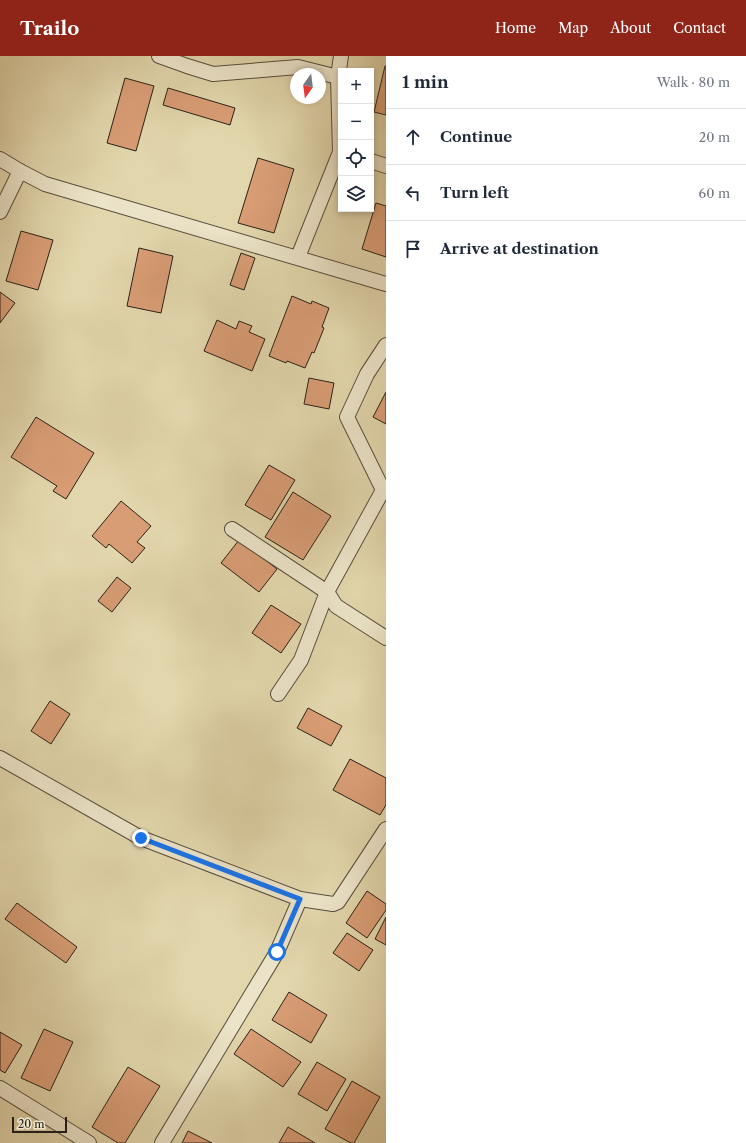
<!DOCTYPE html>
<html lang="en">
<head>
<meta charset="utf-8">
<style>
  body { margin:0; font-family:"Libre Caslon Text",serif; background:#f6f6f7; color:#1f2937 }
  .controls { position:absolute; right:12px; top:12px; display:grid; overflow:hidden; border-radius:0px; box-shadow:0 2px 6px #0003 }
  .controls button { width:36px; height:36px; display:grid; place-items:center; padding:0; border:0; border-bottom:1px solid #e0e1e3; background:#fff; color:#1f2937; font:20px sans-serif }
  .compass { position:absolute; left:290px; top:12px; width:36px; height:36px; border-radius:50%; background:#fff; box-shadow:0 2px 6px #0003; rotate:194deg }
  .scale { position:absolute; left:12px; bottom:10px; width:55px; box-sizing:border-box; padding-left:4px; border:2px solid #2a2118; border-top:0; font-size:11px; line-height:14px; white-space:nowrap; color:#2a2118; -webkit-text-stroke:3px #ece4c9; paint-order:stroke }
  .stop { position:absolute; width:12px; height:12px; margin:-9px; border:3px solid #1a73e8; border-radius:50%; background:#fff }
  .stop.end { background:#1a73e8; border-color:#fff; box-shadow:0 1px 4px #0008 }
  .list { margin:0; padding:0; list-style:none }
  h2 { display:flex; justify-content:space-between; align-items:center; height:52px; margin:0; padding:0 16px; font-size:17px }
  h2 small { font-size:13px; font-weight:400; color:#747a83 }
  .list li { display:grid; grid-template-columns:26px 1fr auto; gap:12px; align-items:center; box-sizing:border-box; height:56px; padding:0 16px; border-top:1px solid #e0e1e3 }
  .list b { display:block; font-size:15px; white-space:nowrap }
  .list em { font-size:13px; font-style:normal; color:#747a83 }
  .icon { flex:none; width:22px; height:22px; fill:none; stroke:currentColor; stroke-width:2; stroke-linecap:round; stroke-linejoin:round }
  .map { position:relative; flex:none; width:386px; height:1087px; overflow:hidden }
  header { display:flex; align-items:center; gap:24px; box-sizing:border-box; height:56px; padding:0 20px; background:#8f2418; color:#fff }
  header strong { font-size:19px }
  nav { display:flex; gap:22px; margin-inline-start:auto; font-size:14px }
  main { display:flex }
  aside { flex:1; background:#fff }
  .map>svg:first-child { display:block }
  .building { fill:#d99d75; stroke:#2a2118 }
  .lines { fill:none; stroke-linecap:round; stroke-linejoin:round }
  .street-casing { stroke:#584e3d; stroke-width:16 }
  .street { stroke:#ece4c9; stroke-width:14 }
  .route { stroke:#1a73e8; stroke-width:5 }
</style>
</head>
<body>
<header>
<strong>Trailo</strong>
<nav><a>Home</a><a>Map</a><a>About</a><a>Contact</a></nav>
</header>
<main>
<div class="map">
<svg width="386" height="1087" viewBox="0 0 386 1087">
  <rect width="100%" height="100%" fill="#e2d6ac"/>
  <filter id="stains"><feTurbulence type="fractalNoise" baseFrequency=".005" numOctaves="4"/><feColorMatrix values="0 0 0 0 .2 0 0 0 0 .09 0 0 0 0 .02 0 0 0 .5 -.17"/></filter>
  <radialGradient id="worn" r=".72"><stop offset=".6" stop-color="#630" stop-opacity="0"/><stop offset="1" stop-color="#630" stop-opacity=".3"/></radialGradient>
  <!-- building -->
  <g class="building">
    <polygon points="385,10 386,10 386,59 374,56"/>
    <polygon points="125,22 154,30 136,95 107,87"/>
    <polygon points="168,32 235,52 230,69 163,49"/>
    <polygon points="258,102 294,113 274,177 238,167"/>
    <polygon points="376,147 386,150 386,201 362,193"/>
    <polygon points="21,175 53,184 38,234 6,225"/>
    <polygon points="139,192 173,200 161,257 127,250"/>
    <polygon points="241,197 255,202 244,234 230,229"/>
    <polygon points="0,236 15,247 0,267"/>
    <polygon points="292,240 311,248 312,245 329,252 322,271 324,272 314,297 312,296 305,312 287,305 286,307 269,300"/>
    <polygon points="217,264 236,273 239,265 252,270 249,276 265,283 252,315 204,295"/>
    <polygon points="309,322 334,327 329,353 304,348"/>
    <polygon points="386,336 386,368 373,361"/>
    <polygon points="36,361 94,397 66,443 53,435 57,430 11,401"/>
    <polygon points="269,409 295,424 271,464 245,449"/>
    <polygon points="293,436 331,460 303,504 265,481"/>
    <polygon points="121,445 151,470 137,486 145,492 132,507 109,488 106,492 92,480"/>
    <polygon points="239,484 277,513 259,536 221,507"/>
    <polygon points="117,521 131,532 112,556 98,545"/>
    <polygon points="271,549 301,568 281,597 252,577"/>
    <polygon points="50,645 70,658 51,688 31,675"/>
    <polygon points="308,652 342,670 331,690 297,672"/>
    <polygon points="350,703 386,722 386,749 380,759 333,734"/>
    <polygon points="367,835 386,848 386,854 367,882 346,867"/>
    <polygon points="17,847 77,891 66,907 5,863"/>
    <polygon points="386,861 386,889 375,883"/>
    <polygon points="347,877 373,894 359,915 333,897"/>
    <polygon points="289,936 327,959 311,987 272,964"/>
    <polygon points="44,973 73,986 50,1035 21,1022"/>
    <polygon points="251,973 301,1006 283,1031 234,998"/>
    <polygon points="0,976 22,989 5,1017 0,1014"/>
    <polygon points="317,1006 346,1023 327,1055 298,1038"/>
    <polygon points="128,1011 160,1030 125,1087 118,1087 92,1071"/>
    <polygon points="352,1025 380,1041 354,1087 351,1087 325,1073"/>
    <polygon points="288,1071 315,1087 279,1087"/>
    <polygon points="188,1075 212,1087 182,1087"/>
  </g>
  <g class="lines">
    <defs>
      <g id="street">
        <polyline points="159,0 187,10 213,18 298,11 338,21"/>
        <polyline points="0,103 20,115 45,128 386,228"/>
        <polyline points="371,105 386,110"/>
        <polyline points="0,156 20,115"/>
        <polyline points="298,201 340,96 338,21 341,0"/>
        <polyline points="232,473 327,536 336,550 386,582"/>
        <polyline points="278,638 301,604 327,536 383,434 347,361 367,318 386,289"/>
        <polyline points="0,702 141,782 300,843 333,848 338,846 386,773"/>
        <polyline points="0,1032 89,1087"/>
        <polyline points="162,1087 277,896 300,843"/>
      </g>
    </defs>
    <!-- street casing -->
    <use href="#street" class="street-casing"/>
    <!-- street -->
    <use href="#street" class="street"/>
  </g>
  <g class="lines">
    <!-- route -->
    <polyline class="route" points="141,782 300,843 277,896"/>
  </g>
  <rect width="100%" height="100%" filter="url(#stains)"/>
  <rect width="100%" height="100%" fill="url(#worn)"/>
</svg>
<div class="controls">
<button>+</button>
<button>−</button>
<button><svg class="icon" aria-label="locate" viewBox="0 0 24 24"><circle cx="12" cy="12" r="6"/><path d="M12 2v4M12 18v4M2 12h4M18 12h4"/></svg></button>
<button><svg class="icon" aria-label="layers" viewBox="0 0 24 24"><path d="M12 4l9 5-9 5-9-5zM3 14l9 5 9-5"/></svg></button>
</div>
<svg class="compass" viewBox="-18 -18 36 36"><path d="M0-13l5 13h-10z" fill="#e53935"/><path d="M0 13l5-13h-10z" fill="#747a83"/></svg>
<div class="scale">20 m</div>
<div class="stop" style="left:277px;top:896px"></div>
<div class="stop end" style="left:141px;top:782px"></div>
</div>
<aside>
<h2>1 min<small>Walk · 80 m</small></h2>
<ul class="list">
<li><svg class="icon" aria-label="ahead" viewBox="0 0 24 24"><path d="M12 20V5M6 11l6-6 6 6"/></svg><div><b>Continue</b></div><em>20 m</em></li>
<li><svg class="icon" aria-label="left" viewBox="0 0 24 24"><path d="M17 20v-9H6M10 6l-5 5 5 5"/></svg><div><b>Turn left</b></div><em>60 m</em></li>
<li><svg class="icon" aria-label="arrive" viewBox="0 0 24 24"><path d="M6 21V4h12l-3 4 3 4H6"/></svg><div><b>Arrive at destination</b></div></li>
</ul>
</aside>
</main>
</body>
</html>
